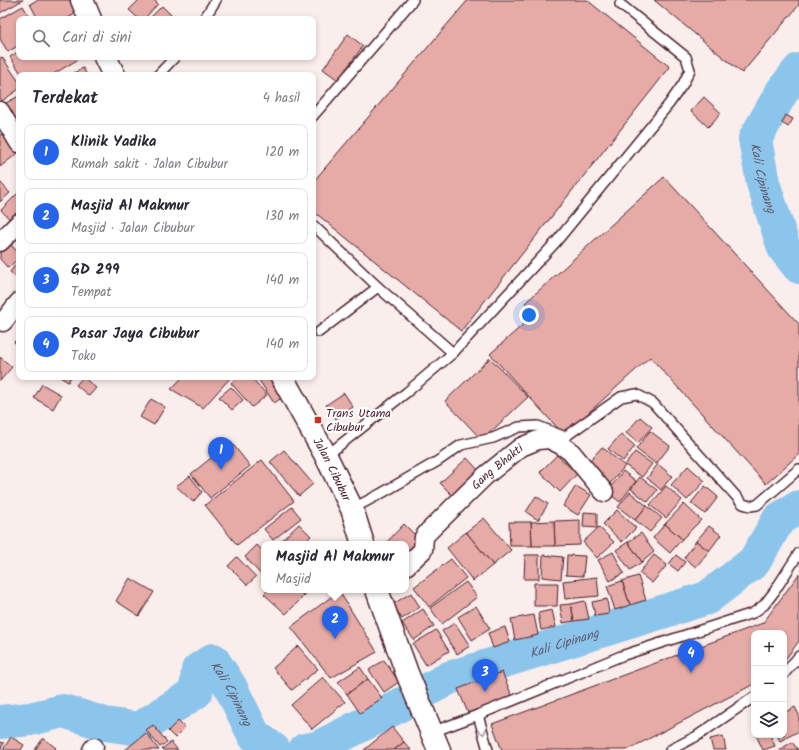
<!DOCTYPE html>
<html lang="id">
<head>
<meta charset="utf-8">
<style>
  body { margin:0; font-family:Kalam,sans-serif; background:#f7f7f7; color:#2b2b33 }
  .controls { position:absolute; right:12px; bottom:12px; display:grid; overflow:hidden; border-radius:8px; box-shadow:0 2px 6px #0003 }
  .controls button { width:36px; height:36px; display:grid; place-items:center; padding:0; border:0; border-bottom:1px solid #e1e1e2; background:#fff; color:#2b2b33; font:20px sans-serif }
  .you { position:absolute; left:529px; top:315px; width:14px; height:14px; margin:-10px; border:3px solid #fff; border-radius:50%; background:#1a73e8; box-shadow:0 0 0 6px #1a73e833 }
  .badge { display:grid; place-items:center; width:26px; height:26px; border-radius:50%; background:#2563eb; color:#fff; font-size:13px; font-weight:700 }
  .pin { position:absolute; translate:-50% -33px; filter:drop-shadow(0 1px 2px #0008) }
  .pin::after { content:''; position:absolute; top:21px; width:14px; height:12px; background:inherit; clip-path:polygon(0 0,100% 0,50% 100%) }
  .popup { position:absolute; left:261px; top:541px; width:148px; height:52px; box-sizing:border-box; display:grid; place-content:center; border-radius:8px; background:#fff; filter:drop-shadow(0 1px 3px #0005); font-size:13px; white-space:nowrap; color:#7c7c81 }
  .popup b { font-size:15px; color:#2b2b33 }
  .popup::after { content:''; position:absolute; left:50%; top:100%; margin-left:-8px; border:8px solid transparent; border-top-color:#fff }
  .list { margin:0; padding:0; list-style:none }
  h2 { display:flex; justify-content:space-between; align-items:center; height:52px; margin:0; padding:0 16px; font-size:17px }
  h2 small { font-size:13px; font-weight:400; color:#7c7c81 }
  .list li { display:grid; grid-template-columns:26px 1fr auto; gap:12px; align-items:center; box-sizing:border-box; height:56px; margin:0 8px 8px; padding:0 8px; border:1px solid #e1e1e2; border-radius:8px }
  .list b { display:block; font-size:15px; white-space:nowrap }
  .list p { margin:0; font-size:13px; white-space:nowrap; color:#7c7c81 }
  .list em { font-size:13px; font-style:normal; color:#7c7c81 }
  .icon { flex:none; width:22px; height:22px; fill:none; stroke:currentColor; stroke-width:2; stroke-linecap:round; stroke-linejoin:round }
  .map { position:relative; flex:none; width:799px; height:750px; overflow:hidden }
  .search { position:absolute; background:#fff; box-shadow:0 2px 6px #0003; left:16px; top:16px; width:300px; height:44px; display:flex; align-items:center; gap:10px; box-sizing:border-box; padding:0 14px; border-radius:8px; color:#7c7c81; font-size:15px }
  .panel { position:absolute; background:#fff; box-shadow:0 2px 6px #0003; left:16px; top:72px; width:300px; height:308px; border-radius:8px }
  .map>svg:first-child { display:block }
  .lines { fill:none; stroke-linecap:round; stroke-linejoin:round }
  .river { stroke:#8cc5eb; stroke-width:34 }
  .building { fill:#e6aba7; stroke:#4a1f2b }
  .lane-casing { stroke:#4a1f2b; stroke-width:12 }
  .street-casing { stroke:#4a1f2b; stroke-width:21 }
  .secondary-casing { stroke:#4a1f2b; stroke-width:25 }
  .lane { stroke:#fff; stroke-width:9 }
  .street { stroke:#fff; stroke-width:18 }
  .secondary { stroke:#fff; stroke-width:22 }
  .oneway { stroke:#ae9aa0 }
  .poi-dot { fill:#c8321e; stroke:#fff; stroke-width:1.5 }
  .labels { text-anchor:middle; stroke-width:4; stroke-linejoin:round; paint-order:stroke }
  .poi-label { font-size:12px; fill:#4a1f2b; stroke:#fff; text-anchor:start }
  .street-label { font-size:12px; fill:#4a1f2b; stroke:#fff }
  .water-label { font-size:13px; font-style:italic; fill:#61596e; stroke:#fff }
</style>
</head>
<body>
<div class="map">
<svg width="799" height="750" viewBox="0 0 799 750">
  <rect width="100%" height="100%" fill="#faeeed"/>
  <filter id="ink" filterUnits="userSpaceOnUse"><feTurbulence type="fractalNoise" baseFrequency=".025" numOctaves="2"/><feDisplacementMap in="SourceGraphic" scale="8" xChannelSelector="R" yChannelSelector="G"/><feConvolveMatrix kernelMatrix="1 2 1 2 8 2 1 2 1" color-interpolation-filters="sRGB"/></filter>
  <g filter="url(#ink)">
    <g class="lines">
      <!-- river -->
      <g class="river">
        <path id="s1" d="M 799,70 L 783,90 L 755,139 L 763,183 L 784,248 L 799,267"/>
        <path id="s2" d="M 0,722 L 30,719 L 63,711 L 105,724 L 139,729 L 196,692 L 198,670 L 213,660 L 230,686 L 254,735 L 274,750"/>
        <path id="s3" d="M 305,750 L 317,748 L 393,709 L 449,678 L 707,598 L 754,562 L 779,519 L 799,507"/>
      </g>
    </g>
    <!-- building -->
    <g class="building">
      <polygon points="0,0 23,0 0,13"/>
      <polygon points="37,0 73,0 79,12 66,19 38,19 30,4"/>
      <polygon points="139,0 154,0 158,4 144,19 139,19 129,10"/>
      <polygon points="468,0 587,0 670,67 461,331 313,211 313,182"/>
      <polygon points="654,0 799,0 799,5 742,73"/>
      <polygon points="23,6 31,19 19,19 19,45 8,52 0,39 0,19"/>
      <polygon points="162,6 175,19 149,19"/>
      <polygon points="348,34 363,46 338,80 323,69"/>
      <polygon points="19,51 19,57 82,57 52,75 22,75 10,57"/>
      <polygon points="2,57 19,82 19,89 2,101 0,98 0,58"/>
      <polygon points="83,68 87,75 70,75"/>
      <polygon points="19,96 19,123 12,127 0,106"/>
      <polygon points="704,97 721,113 708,127 691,111"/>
      <polygon points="786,115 793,119 788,127 782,123"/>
      <polygon points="4,132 19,152 0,167 0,135"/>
      <polygon points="664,177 799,324 799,454 766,484 650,357 564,435 490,354 535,314 525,303"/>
      <polygon points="0,182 10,193 0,202"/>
      <polygon points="19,192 19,217 13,223 1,210"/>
      <polygon points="7,240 19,254 19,258 8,268 0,259 0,245"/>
      <polygon points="19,260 19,280 10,272"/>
      <polygon points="19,337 19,346 14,342"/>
      <polygon points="0,357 12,367 0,381"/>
      <polygon points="490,358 528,397 482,440 445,401"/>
      <polygon points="60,377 71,377 68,382"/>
      <polygon points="83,377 96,388 89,396 76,385"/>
      <polygon points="183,377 231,377 203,408 171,389"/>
      <polygon points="238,377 251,377 267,395 252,407 231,383"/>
      <polygon points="257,377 273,377 285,396 274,403"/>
      <polygon points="42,384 61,395 53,409 34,398"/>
      <polygon points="231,387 243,400 232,410 219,397"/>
      <polygon points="344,393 353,407 336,419 326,405"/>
      <polygon points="151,399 165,407 154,425 140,417"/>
      <polygon points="640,417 652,427 638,443 626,433"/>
      <polygon points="650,431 670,446 656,464 636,449"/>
      <polygon points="621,434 635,446 623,461 608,449"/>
      <polygon points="231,442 250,466 210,498 191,474"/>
      <polygon points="602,447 625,466 608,486 585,466"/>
      <polygon points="284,450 313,484 299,496 270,462"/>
      <polygon points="635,452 652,464 642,477 625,465"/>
      <polygon points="557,455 577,474 560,492 540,472"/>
      <polygon points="467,458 481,473 455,498 440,483"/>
      <polygon points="262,460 294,501 237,545 205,505"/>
      <polygon points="658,464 672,476 661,490 647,478"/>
      <polygon points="688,466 705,481 687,500 671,485"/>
      <polygon points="623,471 636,481 620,502 607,492"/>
      <polygon points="190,476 202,492 193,502 176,486"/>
      <polygon points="640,477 657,490 648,502 631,489"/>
      <polygon points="576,486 591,495 578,515 563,506"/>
      <polygon points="666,486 682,500 666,518 650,505"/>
      <polygon points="705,486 718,497 705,514 691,503"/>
      <polygon points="630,492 647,506 635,520 618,507"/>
      <polygon points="536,496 548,504 538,520 526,512"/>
      <polygon points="684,504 701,520 682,539 665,524"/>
      <polygon points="647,506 662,518 650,532 635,520"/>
      <polygon points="292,507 301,518 273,540 264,529"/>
      <polygon points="617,510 636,528 622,542 603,524"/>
      <polygon points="584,512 597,513 597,528 583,527"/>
      <polygon points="484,518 511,550 493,565 466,532"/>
      <polygon points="580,520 580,545 555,546 554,521"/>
      <polygon points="554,521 555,546 532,546 531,522"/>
      <polygon points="509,522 531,522 532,546 510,546"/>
      <polygon points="299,524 311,536 303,544 278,544"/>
      <polygon points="404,524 420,540 406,555 406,544 386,543"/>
      <polygon points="665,524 682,539 670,553 653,538"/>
      <polygon points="709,526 721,535 709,551 696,541"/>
      <polygon points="599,527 614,542 597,558 583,542"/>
      <polygon points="466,532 493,565 473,581 447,548"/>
      <polygon points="641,533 654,552 642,562 628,542"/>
      <polygon points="696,541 709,551 696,567 684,558"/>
      <polygon points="628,542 642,562 630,570 616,550"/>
      <polygon points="257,545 264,552 264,578 245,557"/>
      <polygon points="613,552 624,573 610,581 598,560"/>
      <polygon points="525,555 539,555 539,579 524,579"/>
      <polygon points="543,555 563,557 561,579 542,577"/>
      <polygon points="567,555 585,556 583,576 566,575"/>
      <polygon points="654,555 667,565 652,583 639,573"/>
      <polygon points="676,555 685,562 678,571 669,564"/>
      <polygon points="237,557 256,577 247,585 228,566"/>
      <polygon points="451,559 466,578 429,607 414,587"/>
      <polygon points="799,574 799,641 784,661 784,633 754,633 754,684 627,750 502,750 492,724 763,623"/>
      <polygon points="638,576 646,600 630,605 622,581"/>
      <polygon points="597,577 599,596 565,599 563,581"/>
      <polygon points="130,578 154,592 139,616 116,601"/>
      <polygon points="622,581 630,605 615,610 607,586"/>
      <polygon points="466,582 477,597 442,624 430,608"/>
      <polygon points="534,583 558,583 557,606 534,606"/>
      <polygon points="268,590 298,590 304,596 286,614 264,594"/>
      <polygon points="298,590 309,590 304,596"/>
      <polygon points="339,591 377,652 331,678 291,627"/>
      <polygon points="411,593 420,607 402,619 393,604"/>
      <polygon points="607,599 609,614 595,616 592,602"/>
      <polygon points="585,601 589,619 574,621 571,604"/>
      <polygon points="571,604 574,621 563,623 560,605"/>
      <polygon points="476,606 490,629 472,640 458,617"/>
      <polygon points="423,609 434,626 414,640 402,623"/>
      <polygon points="552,610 556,627 541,630 538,613"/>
      <polygon points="534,615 538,635 515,640 511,619"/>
      <polygon points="455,623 470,646 457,654 442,631"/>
      <polygon points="505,627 510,642 493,648 488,633"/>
      <polygon points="436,630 449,651 426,665 413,644"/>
      <polygon points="298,646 318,669 292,690 273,668"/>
      <polygon points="384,660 399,682 384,692 369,670"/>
      <polygon points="360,667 368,679 347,694 338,682"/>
      <polygon points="502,672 512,696 468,713 458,689"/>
      <polygon points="323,677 345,702 312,729 291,705"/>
      <polygon points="368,679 382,698 360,713 347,694"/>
      <polygon points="795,707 799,715 799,731 780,741 777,735 784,735 784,713"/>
      <polygon points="178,721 185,728 175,738 168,731"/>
      <polygon points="153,725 167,742 160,747 146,730"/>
      <polygon points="392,727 404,742 394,750 364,750"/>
      <polygon points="146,733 159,750 125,750"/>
      <polygon points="756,735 770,735 775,746 763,750"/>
      <polygon points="723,736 726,750 713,750 710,739"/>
      <polygon points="11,737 24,745 21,750 3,750"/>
      <polygon points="43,738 56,748 54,750 35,750"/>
      <polygon points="0,742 4,743 0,750"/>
      <polygon points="171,742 178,750 163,750 162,749"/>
      <polygon points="404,742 411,750 394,750"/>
      <polygon points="792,742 798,750 779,750"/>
    </g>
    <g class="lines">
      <defs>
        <g id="lane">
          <polyline points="204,19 216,0"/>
          <polyline points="158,75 175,57"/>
          <polyline points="313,116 413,0"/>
          <polyline points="313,225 378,287 453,353"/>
          <polyline points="319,332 378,287"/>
          <polyline points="326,456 407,392 453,353 556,242 669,104 683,84 690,70 686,57 620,4"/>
          <polyline points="352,509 382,493 438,461 461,445 493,438 519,427 538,426 563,436 566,436 621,397 636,394 653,403 743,504 750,506 757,505 799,469"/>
          <polyline points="784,674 799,656"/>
          <polyline points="478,715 621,656 753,613 764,605 774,592 799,553"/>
          <polyline points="432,732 478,715 488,750"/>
          <polyline points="670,750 697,736 754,697"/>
        </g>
        <g id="street">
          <polyline points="0,111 19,143"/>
          <polyline points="0,242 19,223"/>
          <polyline points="3,322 19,302"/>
          <path id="s4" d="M 406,566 L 423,550 L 424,537 L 428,532 L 485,476 L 521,447 L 538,440 L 549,439 L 561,445 L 571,452 L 604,492"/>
          <polyline points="92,750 94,747"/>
        </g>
        <g id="secondary">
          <polyline points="82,0 90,19"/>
          <polyline points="105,57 114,75"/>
          <path id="s5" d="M 282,377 L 326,456 L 352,509 L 363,544"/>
          <polyline points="377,590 407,673 439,750"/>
        </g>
      </defs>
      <!-- lane casing -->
      <use href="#lane" class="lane-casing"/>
      <!-- street casing -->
      <use href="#street" class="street-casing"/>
      <!-- secondary casing -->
      <use href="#secondary" class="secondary-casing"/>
      <!-- lane -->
      <use href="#lane" class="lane"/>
      <!-- street -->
      <use href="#street" class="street"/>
      <!-- secondary -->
      <use href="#secondary" class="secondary"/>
    </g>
    <!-- one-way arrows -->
    <defs><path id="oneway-chevron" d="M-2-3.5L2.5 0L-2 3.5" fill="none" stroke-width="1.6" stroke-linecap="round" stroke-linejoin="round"/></defs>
    <use class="oneway" href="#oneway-chevron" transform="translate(483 732) rotate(74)"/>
  </g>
  <!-- markers -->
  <rect class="poi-dot" x="314" y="416" width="8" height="8" rx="2"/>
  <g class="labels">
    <!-- poi labels -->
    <g class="poi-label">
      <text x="326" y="417">Trans Utama<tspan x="326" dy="14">Cibubur</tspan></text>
    </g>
    <!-- street labels -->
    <g class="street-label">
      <text dy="4" stroke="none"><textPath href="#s4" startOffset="138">Gang Bhakti</textPath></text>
      <text dy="4" stroke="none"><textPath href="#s5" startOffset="105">Jalan Cibubur</textPath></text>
    </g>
    <!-- water labels -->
    <g class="water-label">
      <text dy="5" stroke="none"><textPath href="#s1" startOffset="122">Kali Cipinang</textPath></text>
      <text dy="5" stroke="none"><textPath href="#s3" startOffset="282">Kali Cipinang</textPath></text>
      <text dy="5" stroke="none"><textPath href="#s2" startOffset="289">Kali Cipinang</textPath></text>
    </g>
  </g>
</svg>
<div class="controls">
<button>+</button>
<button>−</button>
<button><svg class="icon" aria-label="layers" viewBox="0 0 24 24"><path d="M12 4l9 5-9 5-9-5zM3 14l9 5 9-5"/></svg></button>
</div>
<div class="you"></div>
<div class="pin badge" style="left:221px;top:470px">1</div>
<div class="pin badge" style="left:335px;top:639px">2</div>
<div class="popup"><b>Masjid Al Makmur</b>Masjid</div>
<div class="pin badge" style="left:485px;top:692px">3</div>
<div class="pin badge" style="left:691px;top:673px">4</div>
<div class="search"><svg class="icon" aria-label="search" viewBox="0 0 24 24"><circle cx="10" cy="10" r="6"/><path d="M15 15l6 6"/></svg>Cari di sini</div>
<section class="panel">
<h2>Terdekat<small>4 hasil</small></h2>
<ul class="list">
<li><span class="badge">1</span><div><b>Klinik Yadika</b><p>Rumah sakit · Jalan Cibubur</p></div><em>120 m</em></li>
<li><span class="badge">2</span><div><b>Masjid Al Makmur</b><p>Masjid · Jalan Cibubur</p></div><em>130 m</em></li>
<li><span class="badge">3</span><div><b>GD 299</b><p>Tempat</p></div><em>140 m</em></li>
<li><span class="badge">4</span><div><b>Pasar Jaya Cibubur</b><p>Toko</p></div><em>140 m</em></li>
</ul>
</section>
</div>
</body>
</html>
